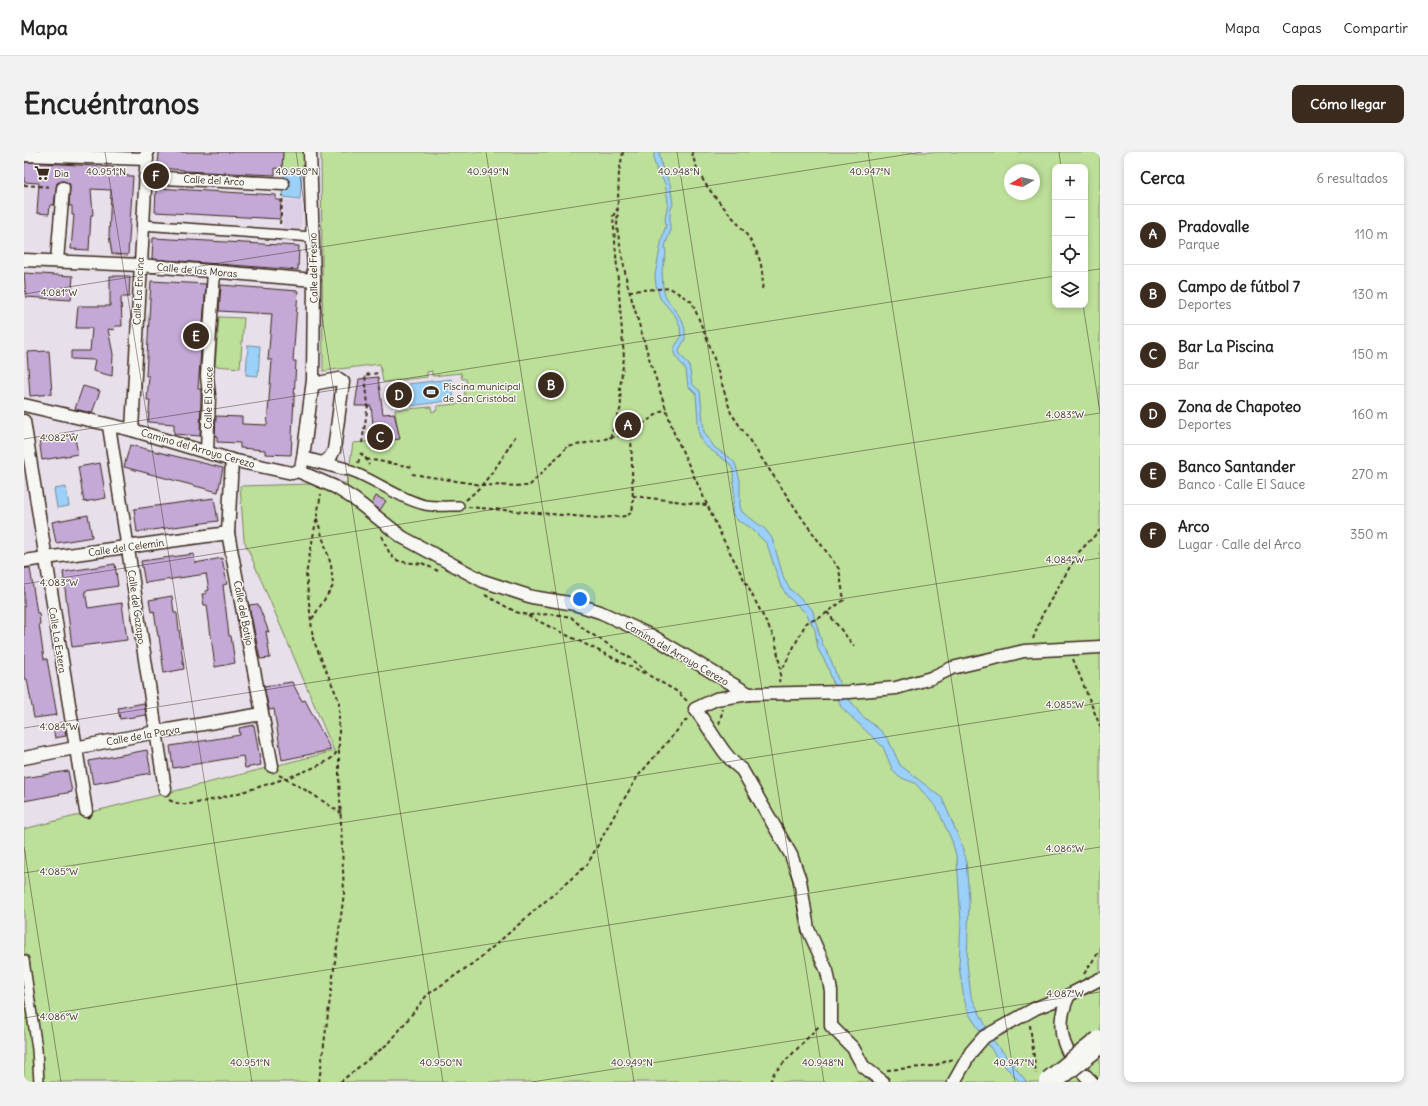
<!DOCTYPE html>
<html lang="es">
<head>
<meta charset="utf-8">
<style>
  body { margin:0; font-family:Delius,sans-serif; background:#f2f2f2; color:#222 }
  .controls { position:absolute; right:12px; top:12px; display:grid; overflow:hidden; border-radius:8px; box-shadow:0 2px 6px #0003 }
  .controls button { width:36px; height:36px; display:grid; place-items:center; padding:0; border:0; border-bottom:1px solid #e0e0e0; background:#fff; color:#222; font:20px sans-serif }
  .compass { position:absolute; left:980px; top:12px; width:36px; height:36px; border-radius:50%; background:#fff; box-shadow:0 2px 6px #0003; rotate:261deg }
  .you { position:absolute; left:556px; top:447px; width:14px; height:14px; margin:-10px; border:3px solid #fff; border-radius:50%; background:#1a73e8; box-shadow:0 0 0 6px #1a73e833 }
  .badge { display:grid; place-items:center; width:26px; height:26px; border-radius:50%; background:#3b2a1e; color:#fff; font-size:13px; font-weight:700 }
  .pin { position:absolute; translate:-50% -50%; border:2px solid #fff; box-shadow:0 1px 4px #0006 }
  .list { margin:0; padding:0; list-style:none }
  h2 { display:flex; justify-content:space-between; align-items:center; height:52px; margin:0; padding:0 16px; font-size:17px }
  h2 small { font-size:13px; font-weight:400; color:#767676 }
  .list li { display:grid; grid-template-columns:26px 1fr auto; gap:12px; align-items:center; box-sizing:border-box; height:60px; padding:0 16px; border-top:1px solid #e0e0e0 }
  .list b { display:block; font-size:15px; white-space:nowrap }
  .list p { margin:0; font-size:13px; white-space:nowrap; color:#767676 }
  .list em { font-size:13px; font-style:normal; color:#767676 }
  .icon { flex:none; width:22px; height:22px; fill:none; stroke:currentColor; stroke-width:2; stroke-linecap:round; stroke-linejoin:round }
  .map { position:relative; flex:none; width:1076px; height:930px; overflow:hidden; border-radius:8px }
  header { display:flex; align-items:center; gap:24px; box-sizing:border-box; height:56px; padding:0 20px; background:#fff; border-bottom:1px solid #e0e0e0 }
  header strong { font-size:19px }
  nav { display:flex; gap:22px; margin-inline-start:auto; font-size:14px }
  .intro { display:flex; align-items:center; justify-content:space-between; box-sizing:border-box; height:96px; padding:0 24px }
  h1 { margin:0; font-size:28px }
  .button { padding:10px 18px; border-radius:8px; background:#3b2a1e; color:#fff; font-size:14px; font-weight:700 }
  main { display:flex; gap:24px; padding:0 24px }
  aside { flex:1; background:#fff; border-radius:8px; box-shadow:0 2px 6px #0003 }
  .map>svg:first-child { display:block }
  .built { fill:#dccee4 }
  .green { fill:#bcdf99; stroke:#7c845c; fill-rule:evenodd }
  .water { fill:#9bd0f9; stroke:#758ea1 }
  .building { fill:#c4a8d6; stroke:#3b2a1e }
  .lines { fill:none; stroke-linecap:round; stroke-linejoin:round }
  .pedestrian-casing { stroke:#3b2a1e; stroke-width:12 }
  .minor-casing { stroke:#3b2a1e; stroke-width:15 }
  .path { stroke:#3b2a1e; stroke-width:2; stroke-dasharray:4 3; stroke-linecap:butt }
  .pedestrian { stroke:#f6f6f2; stroke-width:9 }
  .minor { stroke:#f6f6f2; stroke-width:12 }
  .motorway-bridge-casing { stroke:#3b2a1e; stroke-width:25; stroke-linecap:butt }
  .motorway-bridge { stroke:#f6f6f2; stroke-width:22 }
  .ticks { fill:none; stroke:#3b2a1e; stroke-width:1; stroke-opacity:0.45 }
  .labels { text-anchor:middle; stroke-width:3; stroke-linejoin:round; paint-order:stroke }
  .poi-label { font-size:10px; fill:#3b2a1e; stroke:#f6f6f2; text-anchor:start }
  .street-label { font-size:10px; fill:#3b2a1e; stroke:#f6f6f2 }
  .ticks-label { font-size:10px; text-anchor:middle; fill:#3b2a1e; stroke:#f6f6f2; stroke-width:3; stroke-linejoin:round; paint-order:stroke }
</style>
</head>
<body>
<header>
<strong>Mapa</strong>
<nav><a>Mapa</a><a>Capas</a><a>Compartir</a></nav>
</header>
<div class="intro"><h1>Encuéntranos</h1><a class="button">Cómo llegar</a></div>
<main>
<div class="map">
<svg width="1076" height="930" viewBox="0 0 1076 930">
  <rect width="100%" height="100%" fill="#e7dfea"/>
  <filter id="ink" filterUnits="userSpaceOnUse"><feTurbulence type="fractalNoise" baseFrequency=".025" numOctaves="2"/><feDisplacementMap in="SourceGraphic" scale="8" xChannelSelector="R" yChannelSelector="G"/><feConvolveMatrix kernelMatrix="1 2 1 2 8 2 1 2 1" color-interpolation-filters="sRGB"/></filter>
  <g filter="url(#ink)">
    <!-- built -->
    <polygon class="built" points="260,48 279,49 277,78 258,77"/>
    <!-- green -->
    <g class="green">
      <polygon points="259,0 280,0 281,19 258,17"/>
      <path d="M 297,0 L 1076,0 L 1076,930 L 0,930 L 0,677 L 310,599 L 220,388 L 216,334 L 323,331 L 329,291 L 375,287 L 371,258 L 407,255 L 408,260 L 413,258 L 413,254 L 442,251 L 440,236 L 443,235 L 442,227 L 438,227 L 437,221 L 408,224 L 408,219 L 403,220 L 403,225 L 359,230 L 356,212 L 299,219 ZM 1031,15 L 1061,15 L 1061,153 L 1031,153 ZM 986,18 L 1010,18 L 1010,42 L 986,42 Z"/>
      <polygon points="195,165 220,166 216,216 191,214"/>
    </g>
    <!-- water -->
    <g class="water">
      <polygon points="630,0 635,0 638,15 646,32 649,52 646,59 646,80 641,94 642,102 638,118 639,137 642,146 658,168 661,177 661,187 655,198 656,202 665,213 668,232 676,239 680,280 691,296 705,305 711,311 716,328 716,354 718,360 741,377 748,386 760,427 766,437 788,457 798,491 807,508 817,536 837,563 856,578 864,587 876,613 918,646 935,686 942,707 945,748 943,811 947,844 969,888 1003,930 996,930 973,906 945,862 940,847 935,814 937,770 933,707 928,689 913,656 891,631 875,625 869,619 859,595 817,555 803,513 794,497 791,478 782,461 763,444 756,432 743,392 726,375 714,369 709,363 708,358 710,343 709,318 705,311 680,293 675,282 672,242 664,234 662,218 650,202 650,196 657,185 656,175 652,165 636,146 632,133 631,123 638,86 642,73 641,67 644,50 641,31 633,19 630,9"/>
      <polygon points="261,18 278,20 276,47 259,45"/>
      <polygon points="224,193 236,194 234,224 222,223"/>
      <polygon points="427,227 430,248 387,254 384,232"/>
      <polygon points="377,232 380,254 372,255 369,233"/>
      <polygon points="42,335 45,354 33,356 30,337"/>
    </g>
    <!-- building -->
    <g class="building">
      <polygon points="135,0 259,0 258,17 251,16 251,23 160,19 160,18 134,16"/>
      <polygon points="0,10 90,15 90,23 109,24 104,103 88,102 85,83 87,38 67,37 69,63 67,63 65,98 47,97 50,63 48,63 48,54 45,54 46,32 39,29 33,31 30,53 26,53 25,62 13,61 15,31 0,30"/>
      <polygon points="132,36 252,43 252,48 257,48 256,67 131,60"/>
      <polygon points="129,86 275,94 274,118 128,107"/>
      <polygon points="0,121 49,124 47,148 2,145"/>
      <polygon points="86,124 106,124 105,145 97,145 98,174 91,174 90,178 84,177 89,202 88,224 69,219 71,208 47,207 47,199 66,199 68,176 52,176 54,154 86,154"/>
      <polygon points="127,129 182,132 174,237 177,237 177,244 176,284 150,282 150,272 124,270 126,248 123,248 125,224 122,224"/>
      <polygon points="197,133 274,139 269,209 272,209 267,303 241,302 241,298 216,296 216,291 193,290 193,284 191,284 192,264 218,265 218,272 243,273 248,208 244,208 248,162 195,159"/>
      <polygon points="25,199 28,242 6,244 3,200"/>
      <polygon points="354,225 359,262 370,261 376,287 351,290 347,254 331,254 335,227"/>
      <polygon points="59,234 76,239 68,261 51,257"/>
      <polygon points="50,281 54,302 18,308 15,287"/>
      <polygon points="106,293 199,316 194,340 100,315"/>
      <polygon points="76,311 82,346 60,350 54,315"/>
      <polygon points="352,344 362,349 356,358 348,352"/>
      <polygon points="190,346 194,369 113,380 110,357"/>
      <polygon points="64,363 68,385 32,391 28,370"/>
      <polygon points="170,402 171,411 198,406 203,432 199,433 205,484 207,484 211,511 191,515 183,453 180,453 178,442 182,442 182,439 185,438 182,422 121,431 117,409"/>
      <polygon points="91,412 94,434 61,439 64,456 98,451 103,488 48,495 39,420"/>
      <polygon points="0,416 6,416 13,461 15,461 16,472 15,472 20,507 23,507 33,563 10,566 3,527 0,527"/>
      <polygon points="148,444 150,461 153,461 160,517 140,521 135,484 134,484 130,459 127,460 125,448"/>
      <polygon points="234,452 245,480 242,479 246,506 236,507 225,453"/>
      <polygon points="268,530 278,549 281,548 307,598 258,608 250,557 245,558 240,534"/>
      <polygon points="120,551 122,563 96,567 94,556"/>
      <polygon points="40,573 42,584 31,586 29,575"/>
      <polygon points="230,573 237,613 221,616 219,604 149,616 146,594 216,583 215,576"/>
      <polygon points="123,598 127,621 69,632 65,609"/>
      <polygon points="44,619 48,640 0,649 0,626"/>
    </g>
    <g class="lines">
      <defs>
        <g id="pedestrian">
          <polyline points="118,73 289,85"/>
          <path d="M 321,317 C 349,325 372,346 401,353 C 412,355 424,354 435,354"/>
          <polyline points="0,808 13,897 15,930"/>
        </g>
        <g id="minor">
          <polyline points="0,3 123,7"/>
          <polyline points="121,25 259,32"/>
          <polyline points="0,108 116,113 290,128"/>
          <polyline points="33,109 39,36"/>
          <polyline points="289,232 315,227 319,230 310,298 306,306 299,311"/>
          <polyline points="0,253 108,278 208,308 268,321 274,319 311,335 330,347 378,385 459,429 508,445 551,452 576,460 628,484 725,542 825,540 872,536 907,526 928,516 1000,499 1076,495"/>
          <polyline points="0,269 62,659"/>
          <polyline points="85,274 141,637"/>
          <polyline points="108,278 123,0"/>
          <polyline points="183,300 185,244 183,224 190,120"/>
          <polyline points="279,306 321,317"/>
          <polyline points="208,308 204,381 248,614"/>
          <polyline points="274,319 277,316 279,306 289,228 290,128 286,0"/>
          <polyline points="0,409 204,381"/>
          <path d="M 725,542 L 692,547 L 671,557 C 688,578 697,602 718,618 L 767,703 L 776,728 L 784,777 L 803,819 L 807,839 L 807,874 L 829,896 L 839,914 L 859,930"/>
          <polyline points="0,606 132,580 238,562"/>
          <path d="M 1045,843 C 1028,878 1041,905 1068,930"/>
          <polyline points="930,930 947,900 960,885 1012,856 1045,843 1076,827"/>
        </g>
      </defs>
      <!-- pedestrian casing -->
      <use href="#pedestrian" class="pedestrian-casing"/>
      <!-- minor casing -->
      <use href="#minor" class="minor-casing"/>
      <!-- path -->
      <g class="path">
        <polyline points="599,0 595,20 593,76 603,131 625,206 650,281 698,385 751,487 757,519 755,530"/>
        <path d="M 668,0 C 679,56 746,77 738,138"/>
        <polyline points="0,33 28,35"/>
        <polyline points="256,72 259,43"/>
        <polyline points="605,139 646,136 668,150 687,197 707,261 780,369 815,417 820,448 797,465 782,471 758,518"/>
        <polyline points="586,286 597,255 596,236 600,206 589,64 593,57"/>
        <polyline points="338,291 344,253 341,223 355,221"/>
        <polyline points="336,301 341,305 345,313"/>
        <polyline points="342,307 389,315"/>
        <polyline points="334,311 336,305"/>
        <polyline points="388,322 458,333 505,334 543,295 604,282 642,256"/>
        <polyline points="609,344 683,353"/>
        <path d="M 442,348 C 464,330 478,307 492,283"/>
        <polyline points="444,355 574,366 603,364 608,360 609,353 607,280"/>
        <path d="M 358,384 C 369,413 371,409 400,412"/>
        <polyline points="398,411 414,419"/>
        <polyline points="461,443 492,460 503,463 531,462 547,465 561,478 608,507 626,524 654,540 663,549"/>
        <polyline points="803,460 830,494"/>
        <polyline points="504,464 622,522"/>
        <polyline points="288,467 309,434 307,413 292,364"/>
        <polyline points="1009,487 1018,463 1054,401 1076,378"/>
        <polyline points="1049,507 1076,574"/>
        <polyline points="695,572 699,557"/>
        <polyline points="255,623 285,640 317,661"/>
        <path d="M 145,648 C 152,651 157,653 165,652 C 190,650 292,620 309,605 C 312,602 313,598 315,595"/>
        <polyline points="1060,822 1076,798"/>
        <polyline points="1006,873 1012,922"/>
        <polyline points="863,918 909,914 929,907"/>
        <polyline points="295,930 320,741 315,625 315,549 289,487 282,423 297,342"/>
        <polyline points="316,930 366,890 403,843 455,807 563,713 591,662 614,624 663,567"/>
        <polyline points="746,930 750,921 795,874"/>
      </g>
      <!-- pedestrian -->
      <use href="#pedestrian" class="pedestrian"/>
      <!-- minor -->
      <use href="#minor" class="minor"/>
      <defs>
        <polyline id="motorway-bridge" points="1026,930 1076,890"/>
      </defs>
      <!-- motorway-bridge casing -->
      <use href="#motorway-bridge" class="motorway-bridge-casing"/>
      <!-- motorway-bridge -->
      <use href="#motorway-bridge" class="motorway-bridge"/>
    </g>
  </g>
  <!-- ticks -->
  <path class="ticks" d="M 81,0 L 228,930M 272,0 L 419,930M 462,0 L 610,930M 653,0 L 800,930M 844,0 L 991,930M 1035,0 L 1037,15M 1061,119 L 1076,117M 0,142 L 898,0M 1059,153 L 1076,260M 0,287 L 1031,124M 0,432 L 1076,261M 0,576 L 1076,406M 0,695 L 37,930M 0,721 L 1076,551M 0,866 L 1076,695M 508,930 L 1076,840"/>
  <!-- icons -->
  <defs>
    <symbol id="supermarket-bare" viewBox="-9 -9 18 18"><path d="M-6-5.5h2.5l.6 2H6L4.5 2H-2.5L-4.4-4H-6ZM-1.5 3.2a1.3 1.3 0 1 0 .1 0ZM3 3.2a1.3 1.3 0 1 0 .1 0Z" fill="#3b2a1e" stroke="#f6f6f2" stroke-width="2.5" paint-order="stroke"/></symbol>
    <symbol id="stadium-bare" viewBox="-9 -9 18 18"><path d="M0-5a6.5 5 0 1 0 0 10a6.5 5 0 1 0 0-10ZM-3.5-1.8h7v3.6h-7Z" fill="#3b2a1e" stroke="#f6f6f2" stroke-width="2.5" paint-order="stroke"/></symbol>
  </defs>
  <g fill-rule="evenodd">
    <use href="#supermarket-bare" x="7" y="10" width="22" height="22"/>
    <use href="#stadium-bare" x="396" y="229" width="22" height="22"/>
  </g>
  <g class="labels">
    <!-- poi labels -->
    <g class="poi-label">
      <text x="30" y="25">Dia</text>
      <text x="419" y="238">Piscina municipal<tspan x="419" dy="12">de San Cristóbal</tspan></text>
    </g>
    <!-- street labels -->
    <g class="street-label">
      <text transform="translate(190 28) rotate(3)" y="4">Calle del Arco</text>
      <text transform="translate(289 116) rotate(-91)" y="4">Calle del Fresno</text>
      <text transform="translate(173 118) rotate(5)" y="4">Calle de las Moras</text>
      <text transform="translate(114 139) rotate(-87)" y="4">Calle La Encina</text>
      <text transform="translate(184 246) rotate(-89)" y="4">Calle El Sauce</text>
      <text transform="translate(174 296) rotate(16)" y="4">Camino del Arroyo Cerezo</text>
      <text transform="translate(102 395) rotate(-8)" y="4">Calle del Celemín</text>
      <text transform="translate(113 455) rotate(82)" y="4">Calle del Gazapo</text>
      <text transform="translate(220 461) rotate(79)" y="4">Calle del Botijo</text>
      <text transform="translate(34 488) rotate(81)" y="4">Calle La Estera</text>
      <text transform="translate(653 501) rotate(30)" y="4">Camino del Arroyo Cerezo</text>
      <text transform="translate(119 583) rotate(-10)" y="4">Calle de la Parva</text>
    </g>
  </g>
  <g class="ticks-label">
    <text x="82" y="23">40.951°N</text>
    <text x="273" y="23">40.950°N</text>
    <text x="464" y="23">40.949°N</text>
    <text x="655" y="23">40.948°N</text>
    <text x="846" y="23">40.947°N</text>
    <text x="35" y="144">4.081°W</text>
    <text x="1041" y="266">4.083°W</text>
    <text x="35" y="289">4.082°W</text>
    <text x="1041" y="411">4.084°W</text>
    <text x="35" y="434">4.083°W</text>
    <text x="1041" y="556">4.085°W</text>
    <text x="35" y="578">4.084°W</text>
    <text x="1041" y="700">4.086°W</text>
    <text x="35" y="723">4.085°W</text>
    <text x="1041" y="845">4.087°W</text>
    <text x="35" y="868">4.086°W</text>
    <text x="226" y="914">40.951°N</text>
    <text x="417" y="914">40.950°N</text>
    <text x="608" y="914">40.949°N</text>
    <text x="799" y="914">40.948°N</text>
    <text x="990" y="914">40.947°N</text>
  </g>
</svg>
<div class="controls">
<button>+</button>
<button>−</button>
<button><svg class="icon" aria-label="locate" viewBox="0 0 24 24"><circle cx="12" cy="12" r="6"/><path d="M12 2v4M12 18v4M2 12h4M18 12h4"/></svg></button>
<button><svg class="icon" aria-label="layers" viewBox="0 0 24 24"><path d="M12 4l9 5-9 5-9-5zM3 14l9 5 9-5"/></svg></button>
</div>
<svg class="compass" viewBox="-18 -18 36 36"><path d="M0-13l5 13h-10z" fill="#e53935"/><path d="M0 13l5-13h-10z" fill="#767676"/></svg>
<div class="you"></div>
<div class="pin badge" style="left:604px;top:273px">A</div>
<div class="pin badge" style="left:527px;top:233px">B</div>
<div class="pin badge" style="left:356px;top:285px">C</div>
<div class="pin badge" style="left:375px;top:243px">D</div>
<div class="pin badge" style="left:172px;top:184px">E</div>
<div class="pin badge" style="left:132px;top:24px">F</div>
</div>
<aside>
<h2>Cerca<small>6 resultados</small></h2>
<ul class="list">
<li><span class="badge">A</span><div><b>Pradovalle</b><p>Parque</p></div><em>110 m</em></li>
<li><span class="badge">B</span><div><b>Campo de fútbol 7</b><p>Deportes</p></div><em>130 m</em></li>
<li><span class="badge">C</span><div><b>Bar La Piscina</b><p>Bar</p></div><em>150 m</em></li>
<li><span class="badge">D</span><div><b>Zona de Chapoteo</b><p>Deportes</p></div><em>160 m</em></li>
<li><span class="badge">E</span><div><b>Banco Santander</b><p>Banco · Calle El Sauce</p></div><em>270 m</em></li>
<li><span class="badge">F</span><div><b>Arco</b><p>Lugar · Calle del Arco</p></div><em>350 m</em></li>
</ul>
</aside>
</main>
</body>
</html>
